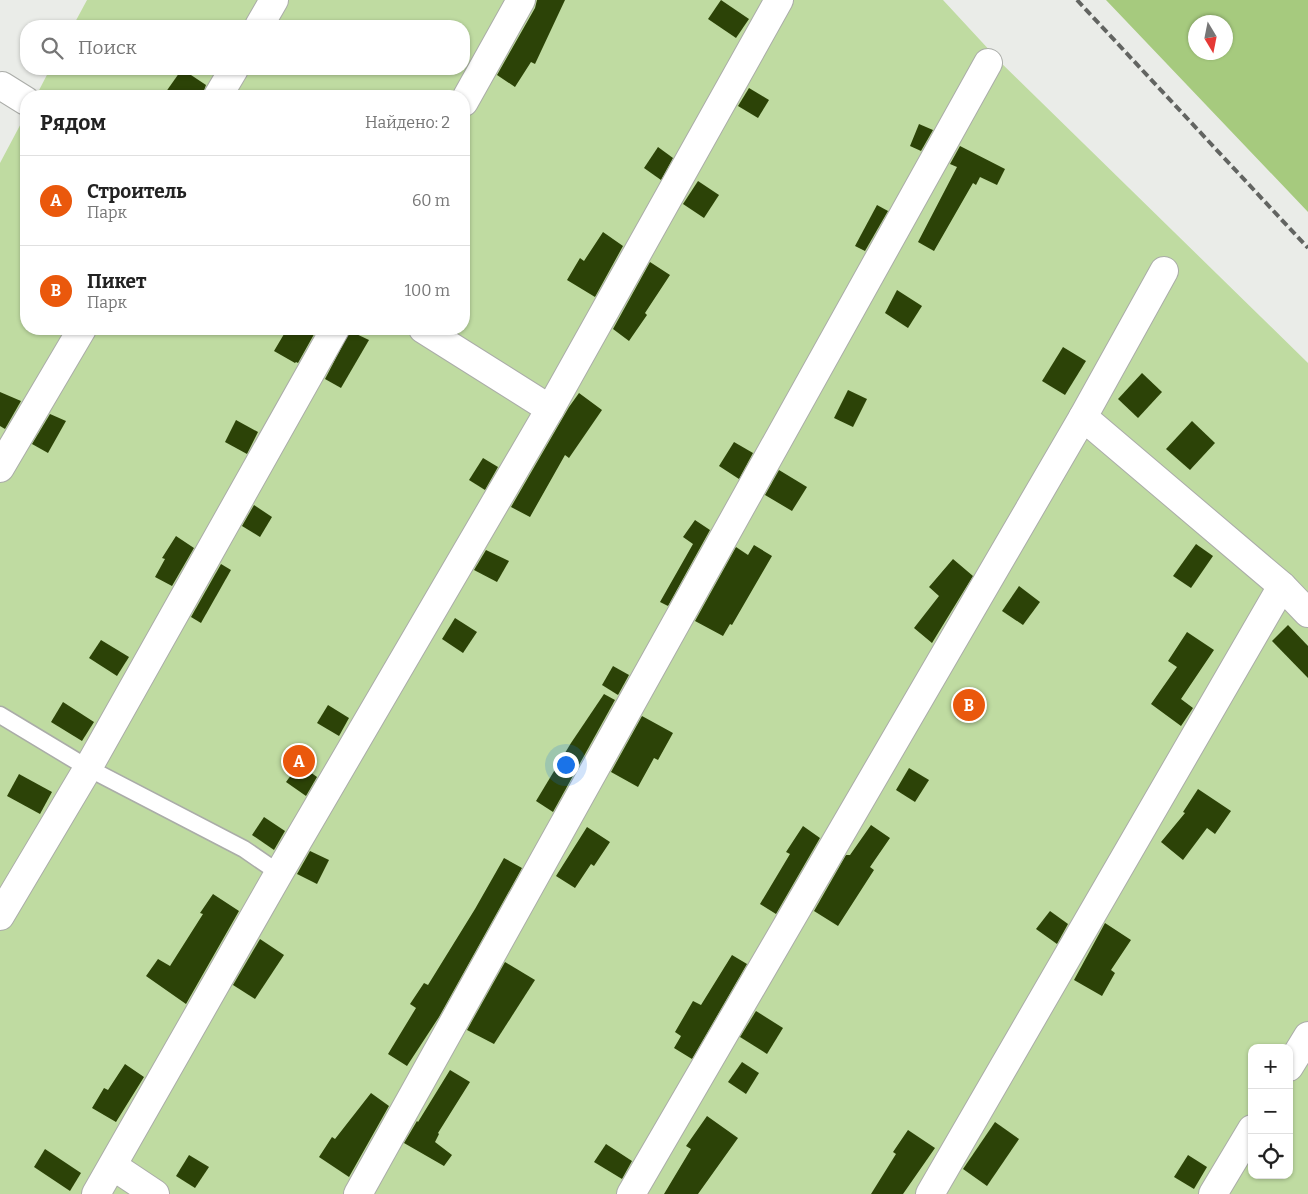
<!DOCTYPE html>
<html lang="ru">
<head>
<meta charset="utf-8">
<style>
  body { margin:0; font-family:Bitter,serif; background:#f2f2f2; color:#222 }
  .controls { position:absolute; right:15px; bottom:15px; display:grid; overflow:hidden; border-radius:10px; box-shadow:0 1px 4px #0004 }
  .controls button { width:45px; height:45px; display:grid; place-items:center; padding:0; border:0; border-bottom:1px solid #e0e0e0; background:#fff; color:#222; font:25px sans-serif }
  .compass { position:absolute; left:1188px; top:15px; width:45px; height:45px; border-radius:50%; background:#fff; box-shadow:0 1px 4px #0004; rotate:170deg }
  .you { position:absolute; left:565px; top:764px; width:18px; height:18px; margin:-12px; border:4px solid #fff; border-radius:50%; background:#1a73e8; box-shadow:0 0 0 8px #1a73e833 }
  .badge { display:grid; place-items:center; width:32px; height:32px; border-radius:50%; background:#ea580c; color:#fff; font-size:16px; font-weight:700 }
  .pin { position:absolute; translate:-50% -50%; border:2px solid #fff; box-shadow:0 1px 5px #0006 }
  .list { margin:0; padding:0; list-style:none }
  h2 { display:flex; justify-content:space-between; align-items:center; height:65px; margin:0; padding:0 20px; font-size:21px }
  h2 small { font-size:16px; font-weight:400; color:#767676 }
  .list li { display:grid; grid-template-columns:32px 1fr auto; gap:15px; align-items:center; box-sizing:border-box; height:90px; padding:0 20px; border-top:1px solid #e0e0e0 }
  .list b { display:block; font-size:19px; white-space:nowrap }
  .list p { margin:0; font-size:16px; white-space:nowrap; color:#767676 }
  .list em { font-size:16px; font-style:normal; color:#767676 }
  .icon { flex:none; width:28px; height:28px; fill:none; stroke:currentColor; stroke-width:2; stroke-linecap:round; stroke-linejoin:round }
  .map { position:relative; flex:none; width:1308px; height:1194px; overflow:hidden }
  .search { position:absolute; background:#fff; box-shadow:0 1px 4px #0004; left:20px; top:20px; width:450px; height:55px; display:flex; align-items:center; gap:12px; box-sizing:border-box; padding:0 18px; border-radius:20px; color:#767676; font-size:19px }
  .panel { position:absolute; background:#fff; box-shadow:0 1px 4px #0004; left:20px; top:90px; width:450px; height:245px; border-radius:20px }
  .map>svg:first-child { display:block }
  .green { fill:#bfdba1; fill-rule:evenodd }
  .forest { fill:#a6ca7e; fill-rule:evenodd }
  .building { fill:#2c4307 }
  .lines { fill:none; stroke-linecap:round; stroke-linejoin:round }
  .service-casing { stroke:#aaaca8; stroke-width:19 }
  .minor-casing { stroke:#aaaca8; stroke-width:30 }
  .tertiary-casing { stroke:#aaaca8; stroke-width:30 }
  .service { stroke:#fff; stroke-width:16 }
  .minor { stroke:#fff; stroke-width:28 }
  .tertiary { stroke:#fff; stroke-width:28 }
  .rail { stroke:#626461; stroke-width:4; stroke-dasharray:8 4; stroke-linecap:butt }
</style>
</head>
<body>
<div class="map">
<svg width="1308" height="1194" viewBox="0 0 1308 1194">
  <rect width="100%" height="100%" fill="#eaece8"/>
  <!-- green -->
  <g class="green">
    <polygon points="87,0 943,0 993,54 356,1194 0,1194 0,163 26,114 26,329 464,329 464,96 36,96 50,69 464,69 464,26 73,26"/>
    <path d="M 993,55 L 1308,363 L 1308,1194 L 357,1194 ZM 1252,1048 L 1289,1048 L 1289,1175 L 1252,1175 Z"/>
  </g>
  <!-- forest -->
  <path class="forest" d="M 1106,0 L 1308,0 L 1308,212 ZM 1196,22 L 1226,22 L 1226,52 L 1196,52 Z"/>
  <!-- building -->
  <g class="building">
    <polygon points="537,0 565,0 535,64 531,62 515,87 497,75 535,8"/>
    <polygon points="721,0 749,19 736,38 708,19"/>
    <polygon points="182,69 206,85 202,96 163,96"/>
    <polygon points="749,88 769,100 758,118 738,106"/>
    <polygon points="919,124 933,130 921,151 910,146"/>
    <polygon points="960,146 1005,169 997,185 980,177 976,185 973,183 934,251 918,242 957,167 950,164"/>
    <polygon points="658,147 673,158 661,180 644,168"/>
    <polygon points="698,181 719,195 704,218 683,204"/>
    <polygon points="877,205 888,211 865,251 855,246"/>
    <polygon points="603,232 623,246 595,297 567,280 580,258 584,261"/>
    <polygon points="650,262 670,275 645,313 647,315 629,341 613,329"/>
    <polygon points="897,290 922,306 908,328 885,313"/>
    <polygon points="287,329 317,329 298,363 296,362 295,363 274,351"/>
    <polygon points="350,331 369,340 341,388 325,379"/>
    <polygon points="1063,347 1086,361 1065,395 1042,381"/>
    <polygon points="1142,373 1162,392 1138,418 1118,399"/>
    <polygon points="848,390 867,399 853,427 834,418"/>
    <polygon points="0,392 21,401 5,429 0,426"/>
    <polygon points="579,393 602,410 569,458 565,455 530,517 511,507 569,407"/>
    <polygon points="50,414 66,421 48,453 32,444"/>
    <polygon points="236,420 258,432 247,454 225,442"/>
    <polygon points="1192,421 1215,443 1190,470 1166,449"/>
    <polygon points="734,442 753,453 739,479 719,466"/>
    <polygon points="483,458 498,467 485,490 469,480"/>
    <polygon points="779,470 807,487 792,511 765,495"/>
    <polygon points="254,505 272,517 260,537 242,526"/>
    <polygon points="695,520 710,530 668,606 660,602 693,544 683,537"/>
    <polygon points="176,536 194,548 172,586 155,577 165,559 162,558"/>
    <polygon points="1196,544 1213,556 1191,588 1173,576"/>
    <polygon points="754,545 772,556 732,625 730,624 723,636 695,621 736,547 748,555"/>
    <polygon points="486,550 509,561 497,582 474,570"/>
    <polygon points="953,559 973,576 932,643 914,628 939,596 929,587"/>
    <polygon points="221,564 231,570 201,623 191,617"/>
    <polygon points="1019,586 1040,602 1023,625 1002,611"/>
    <polygon points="455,618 477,632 463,653 442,639"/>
    <polygon points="1288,625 1308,646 1308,678 1272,641"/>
    <polygon points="1187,632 1214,650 1181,699 1193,708 1181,726 1151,704 1177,667 1168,661"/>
    <polygon points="101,640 129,657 117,676 89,658"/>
    <polygon points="613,666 629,675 618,695 602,685"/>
    <polygon points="604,694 615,700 553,812 536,801 571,743"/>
    <polygon points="63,702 94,722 82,741 51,722"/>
    <polygon points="328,705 349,718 339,736 317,723"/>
    <polygon points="642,716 673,733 658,760 654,758 638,787 611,772"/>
    <polygon points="299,764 317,777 306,796 286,782"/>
    <polygon points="909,768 929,780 915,802 896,790"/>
    <polygon points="19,774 52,792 40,814 7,796"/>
    <polygon points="1198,789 1231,811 1215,834 1207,828 1183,860 1161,842 1185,813 1183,812"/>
    <polygon points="264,817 285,831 274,850 252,835"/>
    <polygon points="871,825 890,838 870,867 874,870 838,926 814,911 846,855 850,855"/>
    <polygon points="803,826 820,838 776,914 760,904 790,854 786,852"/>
    <polygon points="587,827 610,842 594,866 591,864 575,888 556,876"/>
    <polygon points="310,851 329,860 317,884 297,874"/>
    <polygon points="504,858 522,868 439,1017 407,1066 388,1054 416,1008 410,1004 424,983 428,985 475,909"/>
    <polygon points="213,894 239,911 186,1004 146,976 158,959 170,966 203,914 200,913"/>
    <polygon points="1050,911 1068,924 1057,944 1036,929"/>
    <polygon points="1105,923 1131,940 1111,970 1115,973 1102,996 1074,980"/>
    <polygon points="260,939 284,955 255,999 233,985"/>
    <polygon points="732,955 747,964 692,1059 674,1048 681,1036 675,1032 693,1001 701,1005"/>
    <polygon points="505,962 535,980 494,1044 467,1030"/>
    <polygon points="756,1011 783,1028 767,1054 740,1037"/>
    <polygon points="742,1062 759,1073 746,1094 728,1082"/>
    <polygon points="125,1064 144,1077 116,1122 92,1108 104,1088 108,1090"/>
    <polygon points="450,1070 470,1082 438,1133 439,1134 435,1142 452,1155 444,1166 404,1143 417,1121 418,1122"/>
    <polygon points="371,1093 389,1106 349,1177 319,1157 332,1137 335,1139"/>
    <polygon points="707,1116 738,1138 698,1194 664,1194 691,1149 686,1146"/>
    <polygon points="995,1122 1019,1139 987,1186 963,1169"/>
    <polygon points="908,1130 935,1148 903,1194 871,1194 896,1154 893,1152"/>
    <polygon points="606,1144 632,1161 622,1179 594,1162"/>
    <polygon points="45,1149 81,1173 70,1191 34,1167"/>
    <polygon points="189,1155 209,1167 195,1188 176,1176"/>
    <polygon points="1188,1155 1207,1167 1194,1189 1174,1177"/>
  </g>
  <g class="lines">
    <defs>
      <polyline id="service" points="0,715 88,768 244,849 279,873"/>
      <g id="minor">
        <polyline points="259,26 274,0"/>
        <polyline points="2,86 26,101"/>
        <polyline points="218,96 234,69"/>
        <polyline points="464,102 521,0"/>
        <polyline points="423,329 550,409"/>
        <polyline points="1083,417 1164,271"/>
        <polyline points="0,468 82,329"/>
        <polyline points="0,916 88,768 335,329"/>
        <polyline points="1289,1067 1308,1036"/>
        <polyline points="96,1194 279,873 550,409 779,0"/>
        <polyline points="358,1194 988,63"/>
        <polyline points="631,1194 1083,417 1282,586 1308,613"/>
        <polyline points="930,1194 1282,586"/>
        <polyline points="1213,1194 1252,1129"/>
      </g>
      <polyline id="tertiary" points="113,1166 155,1194"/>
    </defs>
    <!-- service casing -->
    <use href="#service" class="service-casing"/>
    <!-- minor casing -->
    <use href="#minor" class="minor-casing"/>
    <!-- tertiary casing -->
    <use href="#tertiary" class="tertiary-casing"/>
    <!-- service -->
    <use href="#service" class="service"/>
    <!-- minor -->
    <use href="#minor" class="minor"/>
    <!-- tertiary -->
    <use href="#tertiary" class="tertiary"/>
    <!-- rail -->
    <polyline class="rail" points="1077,0 1308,248"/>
  </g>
</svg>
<div class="controls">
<button>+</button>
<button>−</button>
<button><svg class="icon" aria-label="locate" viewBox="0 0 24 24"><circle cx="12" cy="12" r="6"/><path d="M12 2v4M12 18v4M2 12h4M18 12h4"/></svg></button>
</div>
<svg class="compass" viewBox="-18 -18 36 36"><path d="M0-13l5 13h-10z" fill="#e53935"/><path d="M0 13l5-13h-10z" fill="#767676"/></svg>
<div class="you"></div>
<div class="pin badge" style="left:299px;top:761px">A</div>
<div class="pin badge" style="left:969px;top:705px">B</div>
<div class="search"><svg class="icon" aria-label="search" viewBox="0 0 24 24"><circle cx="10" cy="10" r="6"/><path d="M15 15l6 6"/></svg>Поиск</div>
<section class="panel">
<h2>Рядом<small>Найдено: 2</small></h2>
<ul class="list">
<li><span class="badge">A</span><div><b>Строитель</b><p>Парк</p></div><em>60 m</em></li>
<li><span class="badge">B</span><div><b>Пикет</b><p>Парк</p></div><em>100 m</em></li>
</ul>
</section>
</div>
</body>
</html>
